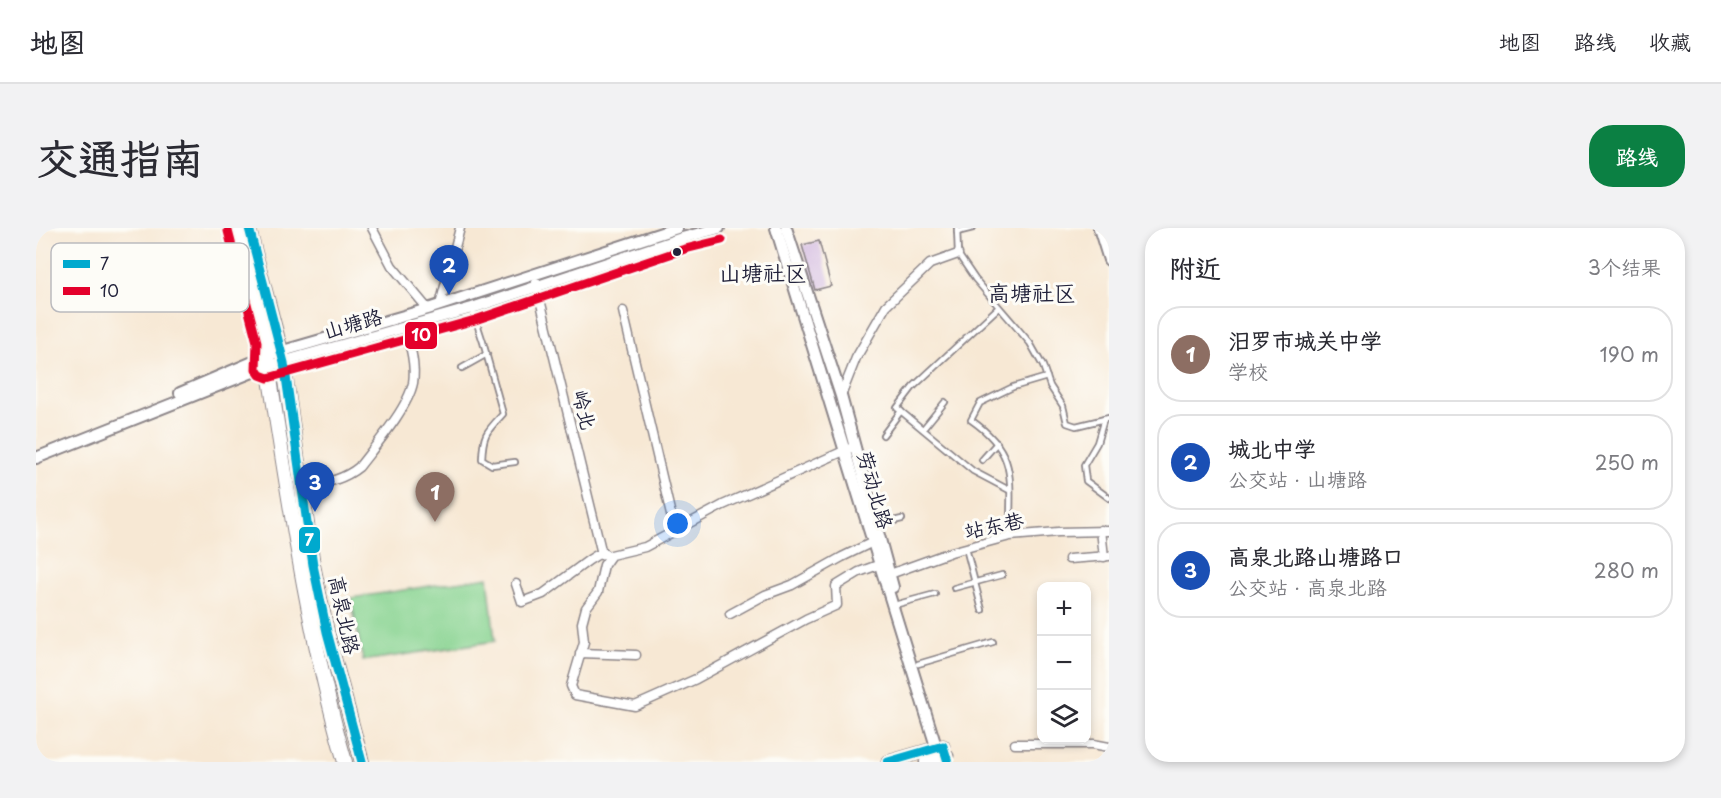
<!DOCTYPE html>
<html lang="zh">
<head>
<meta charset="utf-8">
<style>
  body { margin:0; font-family:"Playpen Sans","LXGW WenKai TC",sans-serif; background:#f2f2f3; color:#2b2b33 }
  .controls { position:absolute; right:18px; bottom:18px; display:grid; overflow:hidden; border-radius:12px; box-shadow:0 3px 9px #0003 }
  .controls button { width:54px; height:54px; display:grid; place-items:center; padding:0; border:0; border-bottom:2px solid #e1e1e2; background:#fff; color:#2b2b33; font:30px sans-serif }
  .you { position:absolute; left:642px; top:296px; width:21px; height:21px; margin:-15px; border:4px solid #fff; border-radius:50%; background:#1a73e8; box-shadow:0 0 0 9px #1a73e833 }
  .badge { display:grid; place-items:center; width:39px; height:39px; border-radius:50%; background:#0b8043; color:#fff; font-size:20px; font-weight:700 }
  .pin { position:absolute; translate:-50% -50px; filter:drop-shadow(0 2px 3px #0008) }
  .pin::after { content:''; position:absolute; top:32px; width:21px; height:18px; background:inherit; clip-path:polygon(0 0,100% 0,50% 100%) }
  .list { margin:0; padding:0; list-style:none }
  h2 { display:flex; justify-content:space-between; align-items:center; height:78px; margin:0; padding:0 24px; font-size:26px }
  h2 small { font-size:20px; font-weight:400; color:#7c7c81 }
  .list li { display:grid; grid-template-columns:39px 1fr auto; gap:18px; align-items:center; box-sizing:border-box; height:96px; margin:0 12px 12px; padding:0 12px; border:2px solid #e1e1e2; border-radius:24px }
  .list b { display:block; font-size:22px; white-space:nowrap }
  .list p { margin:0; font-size:20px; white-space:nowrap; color:#7c7c81 }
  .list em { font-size:20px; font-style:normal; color:#7c7c81 }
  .icon { flex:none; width:33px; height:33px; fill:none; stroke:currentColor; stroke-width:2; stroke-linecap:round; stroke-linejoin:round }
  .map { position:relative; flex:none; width:1073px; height:534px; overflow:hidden; border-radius:24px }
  header { display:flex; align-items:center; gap:36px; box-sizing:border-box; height:84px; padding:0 30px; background:#fff; border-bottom:2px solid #e1e1e2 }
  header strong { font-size:28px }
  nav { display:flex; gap:33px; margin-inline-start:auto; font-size:21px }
  .intro { display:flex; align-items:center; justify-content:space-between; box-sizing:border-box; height:144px; padding:0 36px }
  h1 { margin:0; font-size:42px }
  .button { padding:15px 27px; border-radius:24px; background:#0b8043; color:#fff; font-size:21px; font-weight:700 }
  main { display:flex; gap:36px; padding:0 36px }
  aside { flex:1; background:#fff; border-radius:24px; box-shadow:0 3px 9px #0003 }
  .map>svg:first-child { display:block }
  .green { fill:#87d390; stroke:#547a66; stroke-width:1.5 }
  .building { fill:#cfb4de }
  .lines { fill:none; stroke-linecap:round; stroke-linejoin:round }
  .service-casing { stroke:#8c8588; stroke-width:8 }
  .minor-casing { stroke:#8c8588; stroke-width:11 }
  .tertiary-casing { stroke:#8c8588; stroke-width:14 }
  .secondary-casing { stroke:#8c8588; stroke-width:15 }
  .primary-casing { stroke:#8c8588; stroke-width:16 }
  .service { stroke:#fff; stroke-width:4.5 }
  .minor { stroke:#fff; stroke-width:8 }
  .tertiary { stroke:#fff; stroke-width:10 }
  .secondary { stroke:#fff; stroke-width:12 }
  .primary { stroke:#fff; stroke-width:14 }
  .bus-1-casing { stroke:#fdfcf7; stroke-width:14 }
  .bus-2-casing { stroke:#fdfcf7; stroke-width:14 }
  .bus-1 { stroke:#00a9ce; stroke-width:9 }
  .bus-2 { stroke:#e4002b; stroke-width:9 }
  .bus-dot { fill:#22223b; stroke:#fdfcf7; stroke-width:2 }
  .labels { text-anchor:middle; stroke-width:6; stroke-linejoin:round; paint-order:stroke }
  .street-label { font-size:20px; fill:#22223b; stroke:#fdfcf7 }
  .quarter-label { font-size:22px; fill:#22223b; stroke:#fdfcf7 }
  .key { fill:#fdfcf7; stroke:#bbbbbf; stroke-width:1.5 }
  .key-label { font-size:16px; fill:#22223b }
  .line-badge { stroke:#fdfcf7; stroke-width:2 }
  .badge-label { font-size:16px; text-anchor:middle; font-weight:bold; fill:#fff }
</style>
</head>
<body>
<header>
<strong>地图</strong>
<nav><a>地图</a><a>路线</a><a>收藏</a></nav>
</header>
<div class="intro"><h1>交通指南</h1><a class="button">路线</a></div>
<main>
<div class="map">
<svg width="1073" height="534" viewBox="0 0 1073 534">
  <rect width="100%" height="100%" fill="#fdfcf7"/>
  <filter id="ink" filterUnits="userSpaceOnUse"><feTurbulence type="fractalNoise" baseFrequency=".0167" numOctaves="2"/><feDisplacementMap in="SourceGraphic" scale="12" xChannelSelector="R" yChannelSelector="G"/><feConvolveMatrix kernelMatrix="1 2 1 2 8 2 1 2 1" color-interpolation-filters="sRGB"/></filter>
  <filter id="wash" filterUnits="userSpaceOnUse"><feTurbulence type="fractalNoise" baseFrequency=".008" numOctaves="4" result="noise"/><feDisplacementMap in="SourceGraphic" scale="24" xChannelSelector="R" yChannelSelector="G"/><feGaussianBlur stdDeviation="1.35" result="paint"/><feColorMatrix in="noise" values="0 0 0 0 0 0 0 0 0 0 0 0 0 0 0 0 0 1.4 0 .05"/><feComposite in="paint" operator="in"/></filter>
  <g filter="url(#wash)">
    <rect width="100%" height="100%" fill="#f7e8d4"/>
    <!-- green -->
    <polygon class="green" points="452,349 459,413 327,433 315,370"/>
    <g id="blocks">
      <!-- building -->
      <polygon class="building" points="783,13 795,58 779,62 766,17"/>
    </g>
  </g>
  <g filter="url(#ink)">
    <use href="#blocks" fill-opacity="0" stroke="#8c8588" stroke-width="1.5"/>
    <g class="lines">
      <defs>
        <g id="service">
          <polyline points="921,0 922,26 939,51 994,115 1007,138 1014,158 1027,178 1031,195 1040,198 1073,190"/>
          <polyline points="921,4 937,0"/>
          <path d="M 436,80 L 447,114 L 467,186 C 450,204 447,206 446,231 L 456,237 L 479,234"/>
          <polyline points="962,80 877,159 861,180 937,243 973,262"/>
          <polyline points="426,140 451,126"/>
          <polyline points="1068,191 1061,215 1048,237 1050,253 1073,270"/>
          <polyline points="887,201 909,174"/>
          <polyline points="847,207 865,183"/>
          <polyline points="946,232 961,215"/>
          <polyline points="840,297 866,291"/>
          <path d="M 974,308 C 973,254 984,226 935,192 L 944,175 L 977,159 L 1011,149"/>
          <polyline points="930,320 946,382"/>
          <polyline points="918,360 966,347"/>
          <polyline points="862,376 899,366"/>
          <polyline points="882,436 957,414"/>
        </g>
        <g id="minor">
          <polyline points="336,0 356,38 392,81"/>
          <polyline points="500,55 566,326"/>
          <polyline points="404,77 424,0"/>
          <polyline points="587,83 639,304"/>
          <polyline points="805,168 820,130 850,78 894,36 922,26"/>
          <polyline points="819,218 687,277 609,319 575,327 568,337 562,364 550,380 546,395 548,414 535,458 539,467 599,478 660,451 770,391 801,377 800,358 823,344 850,334"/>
          <path d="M 266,259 C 287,255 306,253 323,239 C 339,218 372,180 377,155 C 380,137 374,117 369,99"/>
          <polyline points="1065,302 1068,329"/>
          <polyline points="1033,331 1073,328"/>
          <polyline points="854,346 915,324 974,308 1022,304 1073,303"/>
          <polyline points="480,356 486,374 507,366 553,332 561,327 569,326"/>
          <polyline points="694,386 729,367 756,357 806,329 841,312"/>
          <polyline points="544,425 600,427"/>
          <polyline points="979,516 1057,516 1073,519"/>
        </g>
        <g id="tertiary">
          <polyline points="740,0 903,528"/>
          <polyline points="750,0 805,168 857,359"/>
          <polyline points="1063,0 1073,32"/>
          <polyline points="144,165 233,127 392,81 641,0"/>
          <polyline points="0,230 232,138 436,80 646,10 683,0"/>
        </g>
        <g id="secondary">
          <polyline points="204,0 233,113 232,138"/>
          <polyline points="213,0 246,125"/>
          <polyline points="852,534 907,518"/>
          <polyline points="890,534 911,528"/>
        </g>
        <g id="primary">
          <polyline points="246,125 277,337 291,404 326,534"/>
          <path d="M 232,138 C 253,271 272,405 309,534"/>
        </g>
      </defs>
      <!-- service casing -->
      <use href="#service" class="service-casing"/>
      <!-- minor casing -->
      <use href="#minor" class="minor-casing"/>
      <!-- tertiary casing -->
      <use href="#tertiary" class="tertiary-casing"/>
      <!-- secondary casing -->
      <use href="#secondary" class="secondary-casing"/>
      <!-- primary casing -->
      <use href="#primary" class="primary-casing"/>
      <!-- service -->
      <use href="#service" class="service"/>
      <!-- minor -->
      <use href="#minor" class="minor"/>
      <!-- tertiary -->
      <use href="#tertiary" class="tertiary"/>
      <!-- secondary -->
      <use href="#secondary" class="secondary"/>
      <!-- primary -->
      <use href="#primary" class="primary"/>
      <defs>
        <g id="bus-1">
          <polyline points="213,0 248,135 277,337 291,404 326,534"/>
          <polyline points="852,534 907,518 912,534"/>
        </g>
        <polyline id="bus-2" points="192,3 221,114 220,141 224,147 232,150 439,92 649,21 686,12"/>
      </defs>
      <!-- bus-1 casing -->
      <use href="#bus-1" class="bus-1-casing"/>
      <!-- bus-2 casing -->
      <use href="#bus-2" class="bus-2-casing"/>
      <!-- bus-1 -->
      <use href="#bus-1" class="bus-1"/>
      <!-- bus-2 -->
      <use href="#bus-2" class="bus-2"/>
    </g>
  </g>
  <!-- markers -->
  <circle class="bus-dot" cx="641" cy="24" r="5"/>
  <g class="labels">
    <!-- street labels -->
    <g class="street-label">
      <text transform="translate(317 96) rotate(-16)" y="7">山塘路</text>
      <text transform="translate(548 182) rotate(76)" y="7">岭北</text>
      <text transform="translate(839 262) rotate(74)" y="7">劳动北路</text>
      <text transform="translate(958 298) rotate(-12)" y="7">站东巷</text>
      <text transform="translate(308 387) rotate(78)" y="7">高泉北路</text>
    </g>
    <!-- quarter labels -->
    <g class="quarter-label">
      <text x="727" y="53">山塘社区</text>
      <text x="996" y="73">高塘社区</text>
    </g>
  </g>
  <!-- legend -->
  <rect x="15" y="15" width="198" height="69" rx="9" class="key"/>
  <rect x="27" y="32" width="27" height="8" fill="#00a9ce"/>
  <rect x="27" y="59" width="27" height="8" fill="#e4002b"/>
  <g class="key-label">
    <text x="64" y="42">7</text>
    <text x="64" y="69">10</text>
  </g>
  <g class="line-badge">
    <rect x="368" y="93" width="34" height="29" rx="6" fill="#e4002b"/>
    <rect x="262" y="298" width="23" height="28" rx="6" fill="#00a9ce"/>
  </g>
  <g class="badge-label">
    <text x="385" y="113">10</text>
    <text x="273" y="318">7</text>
  </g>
</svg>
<div class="controls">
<button>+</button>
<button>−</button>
<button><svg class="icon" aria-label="layers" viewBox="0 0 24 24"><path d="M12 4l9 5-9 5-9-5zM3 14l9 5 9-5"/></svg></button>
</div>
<div class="you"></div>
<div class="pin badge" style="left:399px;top:294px;background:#8d6e63">1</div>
<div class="pin badge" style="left:413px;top:67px;background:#1a4fb4">2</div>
<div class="pin badge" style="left:279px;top:284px;background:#1a4fb4">3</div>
</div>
<aside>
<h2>附近<small>3个结果</small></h2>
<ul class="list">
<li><span class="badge" style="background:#8d6e63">1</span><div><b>汨罗市城关中学</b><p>学校</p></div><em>190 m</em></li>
<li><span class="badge" style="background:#1a4fb4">2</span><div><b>城北中学</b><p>公交站 · 山塘路</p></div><em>250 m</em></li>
<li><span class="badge" style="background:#1a4fb4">3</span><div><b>高泉北路山塘路口</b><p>公交站 · 高泉北路</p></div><em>280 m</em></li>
</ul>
</aside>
</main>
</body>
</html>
